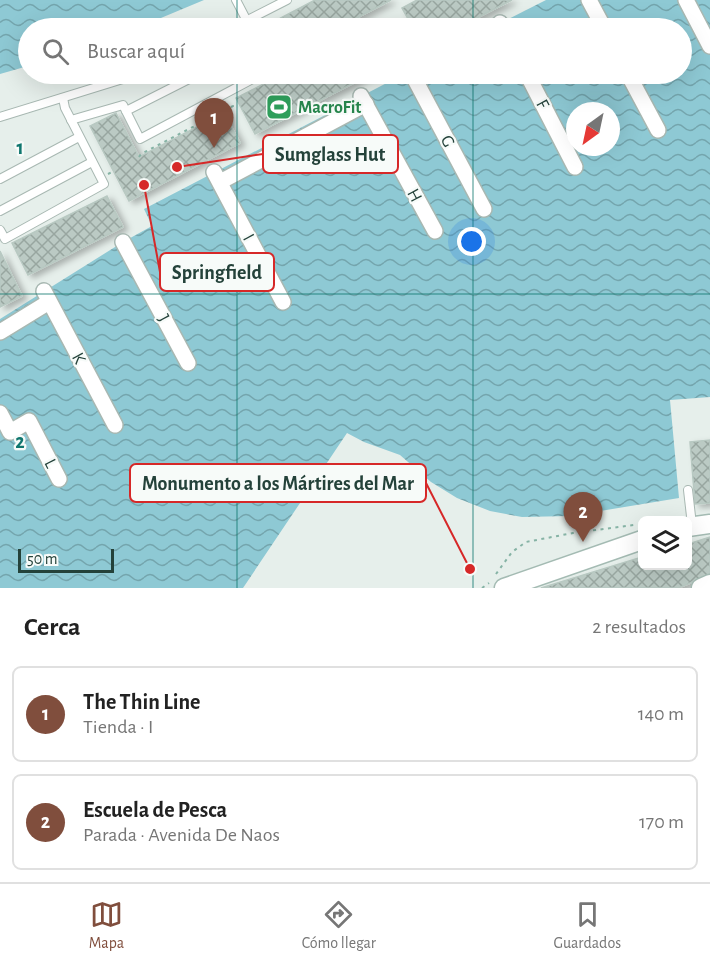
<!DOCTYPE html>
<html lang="es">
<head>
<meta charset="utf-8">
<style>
  body { margin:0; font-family:"Alegreya Sans",sans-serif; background:#f6f6f6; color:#222 }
  .controls { position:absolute; right:18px; bottom:18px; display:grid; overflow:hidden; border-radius:9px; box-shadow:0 6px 24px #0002 }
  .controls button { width:54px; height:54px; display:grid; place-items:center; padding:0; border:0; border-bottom:2px solid #e0e0e0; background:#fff; color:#222; font:30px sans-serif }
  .compass { position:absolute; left:566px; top:102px; width:54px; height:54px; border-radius:50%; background:#fff; box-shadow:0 6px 24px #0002; rotate:213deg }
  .scale { position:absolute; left:18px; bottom:15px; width:96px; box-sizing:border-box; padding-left:6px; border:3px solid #24423a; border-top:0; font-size:16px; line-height:21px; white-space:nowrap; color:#24423a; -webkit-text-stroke:4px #f7fbf9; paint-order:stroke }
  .you { position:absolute; left:472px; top:242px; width:21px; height:21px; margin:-15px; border:4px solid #fff; border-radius:50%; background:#1a73e8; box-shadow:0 0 0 9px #1a73e833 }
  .badge { display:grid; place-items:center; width:39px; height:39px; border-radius:50%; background:#804e3d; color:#fff; font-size:20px; font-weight:700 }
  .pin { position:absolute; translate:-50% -50px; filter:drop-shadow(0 2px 3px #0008) }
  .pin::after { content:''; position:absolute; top:32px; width:21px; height:18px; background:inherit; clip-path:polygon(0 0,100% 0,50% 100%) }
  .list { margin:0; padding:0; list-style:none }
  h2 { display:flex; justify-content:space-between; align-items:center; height:78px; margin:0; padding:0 24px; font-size:26px }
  h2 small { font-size:20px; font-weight:400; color:#767676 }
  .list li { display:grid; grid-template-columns:39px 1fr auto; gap:18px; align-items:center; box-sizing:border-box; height:96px; margin:0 12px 12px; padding:0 12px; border:2px solid #e0e0e0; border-radius:9px }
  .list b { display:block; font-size:22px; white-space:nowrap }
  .list p { margin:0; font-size:20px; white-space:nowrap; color:#767676 }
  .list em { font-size:20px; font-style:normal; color:#767676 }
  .icon { flex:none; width:33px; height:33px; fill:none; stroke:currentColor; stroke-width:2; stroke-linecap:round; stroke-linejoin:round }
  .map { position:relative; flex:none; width:710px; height:588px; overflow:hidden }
  .search { position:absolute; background:#fff; box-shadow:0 6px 24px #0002; left:18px; right:18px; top:18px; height:66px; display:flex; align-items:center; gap:15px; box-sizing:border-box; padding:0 21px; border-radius:33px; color:#767676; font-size:22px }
  .sheet { height:294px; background:#fff }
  nav { display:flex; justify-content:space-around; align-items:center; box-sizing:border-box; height:84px; border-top:2px solid #e0e0e0; background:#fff; font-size:16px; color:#767676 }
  nav a { display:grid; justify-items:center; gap:3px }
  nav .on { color:#804e3d }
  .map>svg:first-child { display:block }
  .water { fill:url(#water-waves); fill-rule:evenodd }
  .building { fill:url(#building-cross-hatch); stroke:#b8c9c2; stroke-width:1.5; filter:url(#shadow) }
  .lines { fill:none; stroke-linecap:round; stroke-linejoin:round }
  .lane-casing { stroke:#a8b8b2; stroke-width:10 }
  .street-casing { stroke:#a8b8b2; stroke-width:18 }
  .secondary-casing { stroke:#a4bbb3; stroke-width:21 }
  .path { stroke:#86b3a5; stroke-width:2; stroke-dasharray:3 4.5; stroke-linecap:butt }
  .lane { stroke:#fff; stroke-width:8 }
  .street { stroke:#fff; stroke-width:15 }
  .secondary { stroke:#fff; stroke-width:18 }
  .grid { fill:none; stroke:#0f766e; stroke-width:1.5; stroke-opacity:0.55 }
  .labels { text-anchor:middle; stroke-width:4.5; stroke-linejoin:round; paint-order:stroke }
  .street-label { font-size:18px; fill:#24423a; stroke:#f7fbf9 }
  .leisure-label { font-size:18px; font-weight:bold; fill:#27864d; stroke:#f7fbf9; text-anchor:start }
  .grid-label { font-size:20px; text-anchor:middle; font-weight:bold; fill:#0f766e; stroke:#f7fbf9; stroke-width:4.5; stroke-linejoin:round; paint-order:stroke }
  .leader { fill:none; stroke:#d62828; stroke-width:2 }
  .callout-dot { fill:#d62828; stroke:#f7fbf9; stroke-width:2 }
  .callout { fill:#f7fbf9; stroke:#d62828; stroke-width:2 }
  .callout-label { font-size:20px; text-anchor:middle; font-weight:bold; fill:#24423a }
</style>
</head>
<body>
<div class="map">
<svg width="710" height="588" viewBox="0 0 710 588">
  <defs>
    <pattern id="water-waves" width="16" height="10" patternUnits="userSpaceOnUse" patternTransform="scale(1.5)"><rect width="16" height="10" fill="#8ec9d4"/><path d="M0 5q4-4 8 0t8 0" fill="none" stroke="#74a5ad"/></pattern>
    <pattern id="building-cross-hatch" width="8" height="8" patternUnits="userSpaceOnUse" patternTransform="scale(1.5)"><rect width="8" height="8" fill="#bbcac4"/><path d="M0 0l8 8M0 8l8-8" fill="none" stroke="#98a6a0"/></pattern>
    <filter id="shadow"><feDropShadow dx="5" dy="3" stdDeviation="3" flood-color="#0004"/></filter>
  </defs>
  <rect width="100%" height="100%" fill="#e6efeb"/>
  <!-- water -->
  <g class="water">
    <polygon points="0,0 204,0 137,28 28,28 28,66 0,74"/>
    <path d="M 546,0 L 710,0 L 710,397 L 670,400 L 679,498 L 570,516 L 522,517 L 490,511 L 457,498 L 431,482 L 400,455 L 364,442 L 347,433 L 243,588 L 0,588 L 0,319 L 123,242 L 152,226 L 144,209 L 404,74 L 682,74 L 682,28 L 491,28 ZM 575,111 L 611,111 L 611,147 L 575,147 Z"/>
  </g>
  <!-- building -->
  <g class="building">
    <polygon points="315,0 391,0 345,24 347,28 274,28 271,23"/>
    <polygon points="417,0 512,0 457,28 413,28 402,8"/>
    <polygon points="283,74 371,74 255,134 236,98"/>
    <polygon points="116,113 139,157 224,113 240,143 129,201 90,126"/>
    <polygon points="107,196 123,227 28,275 12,243"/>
    <polygon points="0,251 22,296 0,307"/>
    <polygon points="710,440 710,503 695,504 690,442"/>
    <polygon points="710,537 710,575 678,588 541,588 642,557 642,566 688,566 688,544"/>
  </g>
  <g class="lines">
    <defs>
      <g id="lane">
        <polyline points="236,0 247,21"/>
        <polyline points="251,19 257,28"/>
        <polyline points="232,28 287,0"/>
        <polyline points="126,111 199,74"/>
        <polyline points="0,117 139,74"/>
        <polyline points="71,120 123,105 140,139 262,74"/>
        <polyline points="0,179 79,137"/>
        <polyline points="0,211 92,162"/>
        <polyline points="0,230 5,239 104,184 65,108 63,98"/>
        <polyline points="688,490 692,525"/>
      </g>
      <g id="street">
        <polyline points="589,0 604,28"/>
        <polyline points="686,0 710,46"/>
        <polyline points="500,23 503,28"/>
        <polyline points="412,74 484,209"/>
        <polyline points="527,74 575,167"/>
        <polyline points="628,74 658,130"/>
        <polyline points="361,96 435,231"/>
        <polyline points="214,172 283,302"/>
        <polyline points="220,182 366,104"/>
        <polyline points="123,242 188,363"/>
        <polyline points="44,291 115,425"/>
        <polyline points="0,332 49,302"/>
        <polyline points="0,413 10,432 29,421 59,479"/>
      </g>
      <g id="secondary">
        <polyline points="688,527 710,524"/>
        <polyline points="504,588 642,540"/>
        <polyline points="701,588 710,584"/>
      </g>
    </defs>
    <!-- lane casing -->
    <use href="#lane" class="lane-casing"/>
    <!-- street casing -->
    <use href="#street" class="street-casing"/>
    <!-- secondary casing -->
    <use href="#secondary" class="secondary-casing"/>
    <!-- path -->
    <g class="path">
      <polyline points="139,157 141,154 233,106 232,103"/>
      <polyline points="108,174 114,171"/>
      <polyline points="496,574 512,552 526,542 573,533 634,525"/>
      <polyline points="482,588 489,583"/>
    </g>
    <!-- lane -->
    <use href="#lane" class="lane"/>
    <!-- street -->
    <use href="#street" class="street"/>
    <!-- secondary -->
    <use href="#secondary" class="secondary"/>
  </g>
  <!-- grid -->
  <path class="grid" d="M 237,0 L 237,28M 473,0 L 473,28M 237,74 L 237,588M 473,74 L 473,588M 0,294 L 710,294"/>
  <!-- icons -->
  <defs>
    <symbol id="stadium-square" viewBox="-11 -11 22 22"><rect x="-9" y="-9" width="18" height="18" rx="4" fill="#2e9e5b" stroke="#f7fbf9"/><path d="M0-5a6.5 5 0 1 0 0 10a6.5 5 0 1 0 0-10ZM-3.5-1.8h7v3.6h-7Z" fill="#fff"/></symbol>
  </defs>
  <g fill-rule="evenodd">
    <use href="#stadium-square" x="264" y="92" width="30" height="30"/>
  </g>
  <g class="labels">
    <!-- street labels -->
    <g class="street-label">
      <text transform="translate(543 104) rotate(62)" y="6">F</text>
      <text transform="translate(448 141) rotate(62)" y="6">G</text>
      <text transform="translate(415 195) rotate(62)" y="6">H</text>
      <text transform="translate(249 237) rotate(62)" y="6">I</text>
      <text transform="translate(164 318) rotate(62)" y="6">J</text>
      <text transform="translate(79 358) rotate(62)" y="6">K</text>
      <text transform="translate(51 463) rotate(63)" y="6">L</text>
    </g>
    <!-- leisure labels -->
    <g class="leisure-label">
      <text x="298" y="113">MacroFit</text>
    </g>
  </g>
  <g class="grid-label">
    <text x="20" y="154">1</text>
    <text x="20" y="448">2</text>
  </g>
  <!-- callouts -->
  <path class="leader" d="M177 167L263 154M144 185L160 272M470 569L426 483"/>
  <g class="callout-dot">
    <circle cx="177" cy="167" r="6"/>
    <circle cx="144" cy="185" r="6"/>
    <circle cx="470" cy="569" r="6"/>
  </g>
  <g class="callout">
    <rect x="263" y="135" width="135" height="38" rx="6"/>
    <rect x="160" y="253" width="114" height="38" rx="6"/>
    <rect x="130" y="464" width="296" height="38" rx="6"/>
  </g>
  <g class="callout-label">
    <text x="330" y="161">Sumglass Hut</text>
    <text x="217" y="279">Springfield</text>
    <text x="278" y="490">Monumento a los Mártires del Mar</text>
  </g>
</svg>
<div class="controls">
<button><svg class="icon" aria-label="layers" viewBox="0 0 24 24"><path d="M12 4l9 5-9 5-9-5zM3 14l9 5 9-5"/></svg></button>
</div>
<svg class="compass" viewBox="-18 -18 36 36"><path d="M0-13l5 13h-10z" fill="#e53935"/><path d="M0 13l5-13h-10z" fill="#767676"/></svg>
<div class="scale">50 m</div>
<div class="you"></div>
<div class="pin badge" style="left:214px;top:148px">1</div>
<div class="pin badge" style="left:583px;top:542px">2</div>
<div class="search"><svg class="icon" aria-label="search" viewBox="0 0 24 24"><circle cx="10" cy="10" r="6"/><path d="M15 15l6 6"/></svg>Buscar aquí</div>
</div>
<section class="sheet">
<h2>Cerca<small>2 resultados</small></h2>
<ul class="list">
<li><span class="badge">1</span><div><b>The Thin Line</b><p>Tienda · I</p></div><em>140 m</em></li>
<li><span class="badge">2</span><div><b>Escuela de Pesca</b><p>Parada · Avenida De Naos</p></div><em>170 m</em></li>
</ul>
</section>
<nav>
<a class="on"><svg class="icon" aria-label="map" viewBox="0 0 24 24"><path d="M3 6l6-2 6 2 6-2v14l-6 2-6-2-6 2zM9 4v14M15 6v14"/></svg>Mapa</a>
<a><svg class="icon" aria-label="directions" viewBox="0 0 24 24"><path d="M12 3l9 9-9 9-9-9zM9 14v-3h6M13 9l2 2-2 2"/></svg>Cómo llegar</a>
<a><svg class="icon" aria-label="saved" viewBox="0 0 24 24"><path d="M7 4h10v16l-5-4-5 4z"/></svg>Guardados</a>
</nav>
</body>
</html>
